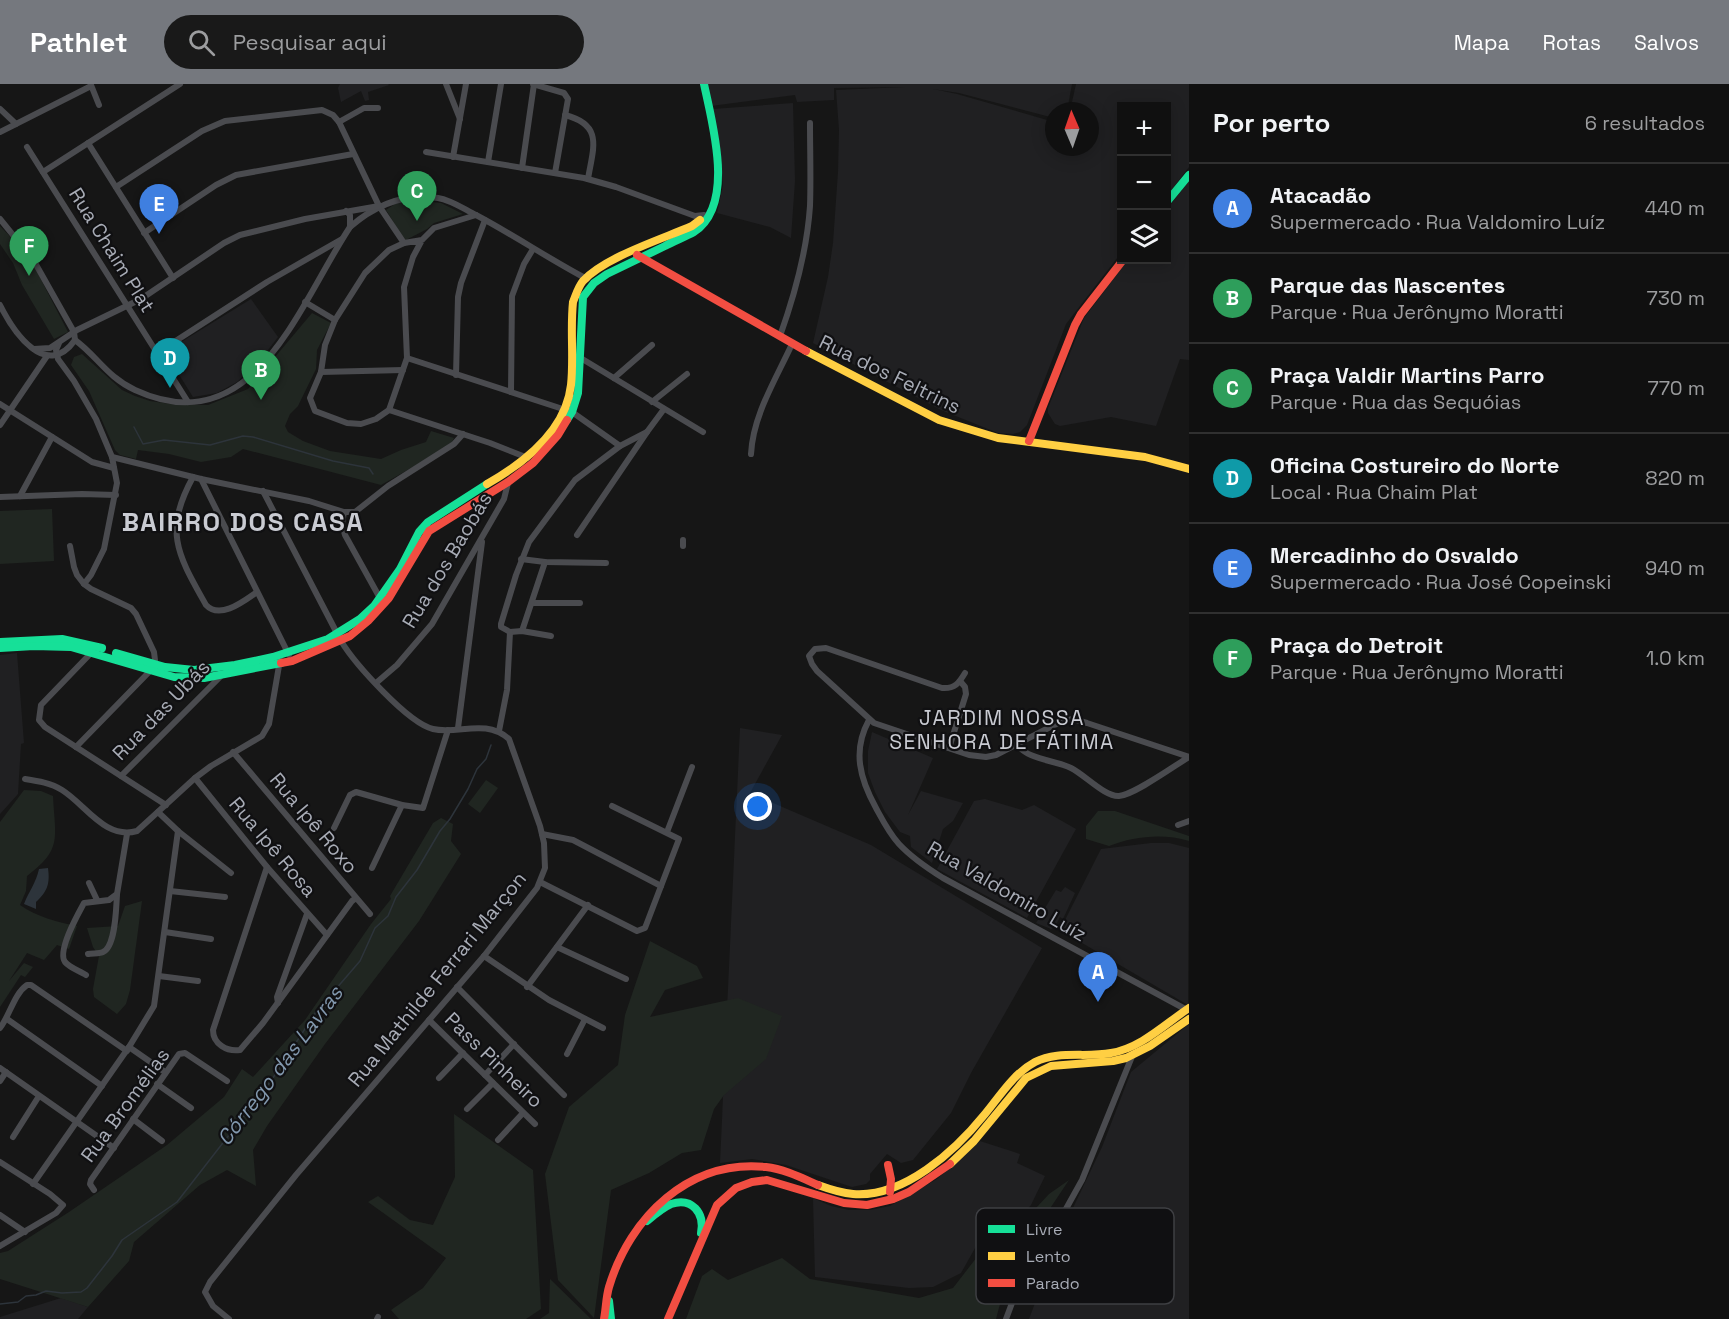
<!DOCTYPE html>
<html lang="pt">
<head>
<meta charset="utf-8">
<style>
  body { margin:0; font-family:"Space Grotesk",sans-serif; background:#191919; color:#f1f3f6 }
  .controls { position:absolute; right:18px; top:18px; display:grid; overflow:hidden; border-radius:0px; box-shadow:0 3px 15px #0003 }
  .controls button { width:54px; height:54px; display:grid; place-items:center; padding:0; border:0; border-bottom:2px solid #303030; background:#101010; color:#f1f3f6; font:30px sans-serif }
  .compass { position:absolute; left:1045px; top:18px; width:54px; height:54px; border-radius:50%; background:#101010; box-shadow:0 3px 15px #0003; rotate:358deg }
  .you { position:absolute; left:758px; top:723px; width:21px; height:21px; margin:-15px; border:4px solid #fff; border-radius:50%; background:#1a73e8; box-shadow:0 0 0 9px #1a73e833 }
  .badge { display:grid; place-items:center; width:39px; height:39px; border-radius:50%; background:#75787e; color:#fff; font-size:20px; font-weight:700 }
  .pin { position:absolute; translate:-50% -50px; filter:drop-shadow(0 2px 3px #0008) }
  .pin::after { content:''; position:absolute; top:32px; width:21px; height:18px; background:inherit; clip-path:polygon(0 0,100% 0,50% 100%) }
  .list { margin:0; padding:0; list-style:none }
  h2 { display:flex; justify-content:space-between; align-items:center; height:78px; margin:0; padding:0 24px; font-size:26px }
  h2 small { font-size:20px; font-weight:400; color:#9c9d9f }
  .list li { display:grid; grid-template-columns:39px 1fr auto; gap:18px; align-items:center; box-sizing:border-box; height:90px; padding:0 24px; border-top:2px solid #303030 }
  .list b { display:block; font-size:22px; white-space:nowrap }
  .list p { margin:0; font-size:20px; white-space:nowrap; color:#9c9d9f }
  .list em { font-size:20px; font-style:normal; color:#9c9d9f }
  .icon { flex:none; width:33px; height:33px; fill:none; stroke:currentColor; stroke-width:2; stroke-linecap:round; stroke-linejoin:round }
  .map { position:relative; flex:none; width:1189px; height:1235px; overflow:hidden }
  header { display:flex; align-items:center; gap:36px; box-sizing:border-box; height:84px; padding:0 30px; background:#75787e; color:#fff }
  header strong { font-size:28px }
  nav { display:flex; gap:33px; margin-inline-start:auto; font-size:21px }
  .search { width:420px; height:54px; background:#191919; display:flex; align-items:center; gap:15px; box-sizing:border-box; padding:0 21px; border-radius:33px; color:#9c9d9f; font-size:22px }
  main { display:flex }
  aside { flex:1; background:#101010 }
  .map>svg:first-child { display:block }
  .built { fill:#202022 }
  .green { fill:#202621 }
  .water { fill:#2d343b }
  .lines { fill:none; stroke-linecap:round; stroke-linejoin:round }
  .stream { stroke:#2d343b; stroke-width:1.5 }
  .street { stroke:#4a4b4f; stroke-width:6 }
  .fast { stroke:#16e098; stroke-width:8 }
  .slow { stroke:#ffcf43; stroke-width:8 }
  .jam { stroke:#f24e42; stroke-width:8 }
  .labels { text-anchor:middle; stroke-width:4.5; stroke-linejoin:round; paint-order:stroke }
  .street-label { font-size:20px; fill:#a8acb6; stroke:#101012 }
  .neighbourhood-label { font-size:21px; letter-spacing:1.5px; fill:#c9cbd2; stroke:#101012 }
  .water-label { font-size:21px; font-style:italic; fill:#8298ae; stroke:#101012 }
  .district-label { font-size:26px; font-weight:bold; letter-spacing:1.5px; fill:#c9cbd2; stroke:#101012 }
  .key { fill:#101012; stroke:#3e3f43; stroke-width:1.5 }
  .key-label { font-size:16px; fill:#a8acb6 }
</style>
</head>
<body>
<header>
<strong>Pathlet</strong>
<div class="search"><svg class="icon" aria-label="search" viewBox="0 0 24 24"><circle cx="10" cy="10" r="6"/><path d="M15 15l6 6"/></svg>Pesquisar aqui</div>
<nav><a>Mapa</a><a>Rotas</a><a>Salvos</a></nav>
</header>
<main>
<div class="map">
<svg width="1189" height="1235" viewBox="0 0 1189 1235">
  <rect width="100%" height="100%" fill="#161616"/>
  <!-- built -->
  <g class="built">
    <polygon points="340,0 388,0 389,1 368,8 369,16 365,17 361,7 341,18 338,4"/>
    <polygon points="708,0 1072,0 1067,27 1054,27 1054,34 959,9 933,5 957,10 1054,38 1054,63 1090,63 1090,27 1070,27 1076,0 1189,0 1189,83 1167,112 1166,22 1122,22 1121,169 1066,240 1027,341 1020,348 1013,350 998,349 941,326 813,259 828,193 833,159 838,88 839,46 836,6 905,3 834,4 834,16 797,18 795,11 711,22"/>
    <polygon points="793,19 795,97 791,154 770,143 717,129 723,101 713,25"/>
    <polygon points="1189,97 1189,276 1180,275 1156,342 1111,333 1060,342 1055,340 1048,329 1048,324 1084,234 1128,176 1166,176 1167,125"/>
    <polygon points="251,215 278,253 261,275 237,298 217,309 193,313 165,268"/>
    <polygon points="17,569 24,659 21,660 18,710 0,730 0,571"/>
    <polygon points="740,644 782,651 750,709 871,761 1042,864 971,989 951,1029 913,1076 901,1079 887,1070 870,1090 870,1096 866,1100 852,1103 786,1081 752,1075 720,1079"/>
    <polygon points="872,648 933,674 908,731 921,707 963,719 953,737 943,745 932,779 911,763 910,752 900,748 885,728 875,708 868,689 868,667"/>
    <polygon points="985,715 1022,726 1034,721 1076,745 1027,834 937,785 974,717"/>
    <polygon points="1151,759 1169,759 1189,764 1188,921 1060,846 1101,765"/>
    <polygon points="1065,803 1075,809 1063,835 1060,833 1055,843 1051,845 1036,839 1056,806 1061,808"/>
    <polygon points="1189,940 1189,1235 1029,1235 1063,1145 1102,1063 1131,988"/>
    <polygon points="980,1057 1020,1070 1017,1079 1045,1092 1031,1121 1018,1135 1000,1137 983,1150 961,1189 933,1203 909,1204 815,1193 813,1114 831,1122 849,1126 870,1126 890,1122 937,1095"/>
    <polygon points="61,1214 88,1223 78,1235 0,1235 0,1233"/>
  </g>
  <!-- green -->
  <g class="green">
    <path d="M 412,116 L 441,119 L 463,130 L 434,139 L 427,145 L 406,156 C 397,147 393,136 386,126 L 395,120 Z"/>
    <polygon points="0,142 21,164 35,184 68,248 54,255 22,201 13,179 0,160"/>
    <polygon points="312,229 331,239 317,266 316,285 298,322 290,330 285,342 288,348 303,357 330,367 381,375 401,366 426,358 431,347 454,354 452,358 413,383 381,401 243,365 231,373 201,378 169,370 138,366 136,375 120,371 115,366 89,307 71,281 74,273 82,270 122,306 135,312 150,317 178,321 208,321 248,305"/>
    <polygon points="52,425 54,477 0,480 0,427"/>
    <polygon points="486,696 498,704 480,729 468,720"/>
    <path d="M 24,706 L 41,707 L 53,712 C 55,754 63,765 27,792 L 26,807 L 20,821 C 37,833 57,838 77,842 L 69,865 L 57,861 L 44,876 L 27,869 L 9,897 L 24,879 L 33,883 L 25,893 L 21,891 L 0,923 L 0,738 Z"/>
    <path d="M 1098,727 L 1115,727 L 1189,752 L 1189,757 C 1164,749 1134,752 1109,762 L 1086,755 L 1086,742 Z"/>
    <polygon points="441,734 453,740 451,757 461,770 419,837 325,960 267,1042 253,1066 256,1102 227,1086 200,1101 134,1158 129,1177 88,1223 0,1195 0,1169 8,1167 69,1128 167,1061 224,1013 242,985 253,993 305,936 371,840 391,815 390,812 433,739"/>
    <polygon points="142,817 130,906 126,920 117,930 94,913 93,905 99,872 93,863 87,844 118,842 125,822"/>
    <polygon points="650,857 697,882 703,894 665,906 650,933 738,914 782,932 766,975 724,1011 714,1025 701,1066 682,1069 649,1089 611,1106 594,1234 558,1196 545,1090 569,1023 618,981 625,931"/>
    <polygon points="454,1030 533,1086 541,1225 526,1235 399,1235 391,1226 423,1204 446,1174 368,1118 378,1112 410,1136 433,1141 455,1093"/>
    <polygon points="1069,1096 1009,1186 996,1235 686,1235 702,1192 712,1185 728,1196 782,1174 810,1195 919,1214 953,1204 1001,1142 1024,1137 1049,1110"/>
    <polygon points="550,1195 591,1235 540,1235 549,1229"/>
  </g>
  <!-- water -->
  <path class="water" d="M 48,784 C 50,799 48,807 36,818 L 36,825 L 24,820 C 29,807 36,799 39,785 Z"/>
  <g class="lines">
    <!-- stream -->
    <g class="stream">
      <polyline points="134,343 143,360 164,356 210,361 243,352 253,353 333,377 369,384 373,390"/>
      <polyline points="0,1220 18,1218 26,1212 36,1211 46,1207 62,1209 81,1208 87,1204 112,1172 122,1156 177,1118 271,997 316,928 360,877 375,844 388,832 396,813 417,786 440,747 450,735 468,705 477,685 486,675 491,661"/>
    </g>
    <!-- street -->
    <g class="street">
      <polyline points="446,0 460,35"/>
      <polyline points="533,0 564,9 568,15 555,89"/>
      <polyline points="91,1 99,21"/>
      <polyline points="0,25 16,40"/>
      <path d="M 565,31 C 604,41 593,64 588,95"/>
      <polyline points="339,38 364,24 378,24"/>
      <polyline points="0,48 91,2"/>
      <polyline points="88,59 173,194"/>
      <polyline points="27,63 188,318"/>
      <polyline points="426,68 584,94 616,103 695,132 704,131"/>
      <polyline points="453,73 466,0"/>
      <polyline points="488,78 501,0"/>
      <polyline points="522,84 534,0"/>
      <polyline points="43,88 180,0"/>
      <polyline points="116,103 202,47 225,37 322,26 333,31 339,38 379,122 404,159"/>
      <path d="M 0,135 L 34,177 L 74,248 L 75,256 C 46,297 13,247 0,221"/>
      <path d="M 350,143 C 375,121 404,109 438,114 C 451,116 464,125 476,131 C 514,151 549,175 587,195"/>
      <polyline points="144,149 216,101 236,91 353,70"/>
      <polyline points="422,156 404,159 389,166 365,189 335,236 325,261 321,288 310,314 315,327 347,339 361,340 376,335 389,326 407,274 404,203 413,173 422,156 434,144 476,131"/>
      <polyline points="305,218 335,236"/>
      <path d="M 780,252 C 795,210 807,167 810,122 C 811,95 810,67 810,39"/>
      <path d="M 75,256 C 97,272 107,293 135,306 C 254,361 299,220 350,143 L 350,131 L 346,127"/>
      <polyline points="59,259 56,266 58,275 74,297 96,335 112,373 117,399 104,465 91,491 84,500"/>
      <polyline points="34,265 50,264 77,246 141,215 224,159 240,151 305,135 379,122"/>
      <polyline points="157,269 267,198 342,155"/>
      <polyline points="579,273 703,348"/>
      <polyline points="407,274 572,328 620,362"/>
      <polyline points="321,288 403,286"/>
      <polyline points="456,291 458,213 461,199 485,136"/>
      <polyline points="614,294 652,261"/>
      <polyline points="511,308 512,212 524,180 533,165"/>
      <polyline points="652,318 687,290"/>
      <polyline points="0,320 92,378 114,384"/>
      <polyline points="389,326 490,359 528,374"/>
      <polyline points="0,341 47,272"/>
      <path d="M 751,370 C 753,331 776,295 792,260"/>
      <polyline points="112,373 201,395 309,417 344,428 355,428 388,402 454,360 463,350"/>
      <path d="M 193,393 C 163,448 178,471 206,521 C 220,536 244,517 257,508"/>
      <polyline points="201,395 289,571"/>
      <polyline points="20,412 52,353"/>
      <polyline points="0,413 82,410 116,411"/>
      <polyline points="344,428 342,440 345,451 381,516"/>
      <polyline points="577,451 647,348"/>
      <polyline points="70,462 74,483 77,491 84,500 91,505 131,524 136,530 154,568 155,576 151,586 76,663"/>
      <polyline points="683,462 683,456"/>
      <polyline points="521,475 545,478 606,479"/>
      <polyline points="532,519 580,519"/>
      <polyline points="522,547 545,478"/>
      <polyline points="510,548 501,543 501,540 516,491 529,458 566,408 575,396 620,362 647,348 664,325"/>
      <polyline points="510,548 522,547 551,552"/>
      <polyline points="92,568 41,621 39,636 45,643 166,721"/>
      <path d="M 965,589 C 959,599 955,605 942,604 L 826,564 L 815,565 L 809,572 L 812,580 L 817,587 L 874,639 L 969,671 L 986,673 L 996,671 L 1062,637 L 1073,635 L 1087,639 L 1189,673"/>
      <polyline points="376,599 397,581 432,540 504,415 508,399"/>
      <path d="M 869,636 C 852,667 860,695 876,724 C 883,737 889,749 899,760 C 912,774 927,784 943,794 L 1187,926"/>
      <polyline points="458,644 482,458"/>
      <polyline points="499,647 507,606 510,548"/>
      <path d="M 1017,660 C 1027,676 1055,676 1071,684 C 1085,691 1105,713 1119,712 C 1134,711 1174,682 1189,673"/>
      <polyline points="949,664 966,610 965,603 960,597"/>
      <polyline points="233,668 370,830"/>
      <polyline points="121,692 222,591"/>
      <polyline points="195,694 267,783 327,851"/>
      <path d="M 25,695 C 38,697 51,699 62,706 C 86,721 105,756 137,747 L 195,694 L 211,682 L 262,652 L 269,640 L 280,576"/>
      <polyline points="158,728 178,747 231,789"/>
      <polyline points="1178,741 1189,737"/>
      <polyline points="334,744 350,711 356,708 402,721 423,724 448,646"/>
      <polyline points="667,748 692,683"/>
      <polyline points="542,750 573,756 661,802"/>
      <path d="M 267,783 L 213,946 C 213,960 227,968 240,966 L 263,939 L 352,817 L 356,814"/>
      <polyline points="372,784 402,721"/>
      <polyline points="540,798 637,847 645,844 679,755 612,722"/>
      <polyline points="89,799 97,816"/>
      <polyline points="170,807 225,813"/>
      <polyline points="165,848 211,855"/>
      <polyline points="557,863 626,895"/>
      <path d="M 88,870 C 92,869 100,870 103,868 C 116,862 116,823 117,811"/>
      <polyline points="484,872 549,916 603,944"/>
      <path d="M 86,891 C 80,887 70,884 65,878 C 57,867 78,830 84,819 L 109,816 L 117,810 L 127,750"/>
      <polyline points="159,892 198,897"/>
      <polyline points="457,903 564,1011"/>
      <polyline points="527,903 588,821"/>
      <polyline points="278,919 277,913 307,830"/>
      <polyline points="7,935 102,1002"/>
      <polyline points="429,936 535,1040"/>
      <path d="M 0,944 C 10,931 14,910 27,901 L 31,901 L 127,967"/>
      <polyline points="129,963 165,988"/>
      <polyline points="567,970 585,935"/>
      <polyline points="0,984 114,1064"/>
      <polyline points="485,991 514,960"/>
      <polyline points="439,994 463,969"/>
      <polyline points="0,997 6,988"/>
      <polyline points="157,1000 191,1024"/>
      <polyline points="467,1025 493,999"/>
      <polyline points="133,1035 162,1057"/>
      <polyline points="13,1053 39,1012"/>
      <polyline points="498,1056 523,1029"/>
      <polyline points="0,1078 50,1110 63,1121 56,1129 0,1162"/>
      <polyline points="33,1100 129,963 154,922 178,747"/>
      <polyline points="94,1106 90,1100 91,1096 179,970 185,969 227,997"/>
      <polyline points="0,1131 25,1148"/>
      <path d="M 229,1235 L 213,1222 L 205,1208 L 210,1198 L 296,1091 L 484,872 L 537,804 L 545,784 L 544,759 L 540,742 L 509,655 C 485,634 458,651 433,645 C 408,639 355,580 341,557 L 263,407"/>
      <polyline points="377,1235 378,1233"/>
      <polyline points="1006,1235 1027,1179 1062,1132 1082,1096 1133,970"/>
    </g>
    <!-- fast -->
    <g class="fast">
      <polyline points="1166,119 1189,91"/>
      <path d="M 567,336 L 572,328 L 578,309 L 583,213 L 594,199 L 607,190 C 626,181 646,171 665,162 C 674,157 685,153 694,148 C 736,120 712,39 704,0"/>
      <polyline points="0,558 62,555 102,564"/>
      <polyline points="0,564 34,562 71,563 174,593 204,594 281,579"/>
      <polyline points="116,569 165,583 194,586 235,581 273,573 328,555 360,535 374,522 400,485 419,448 428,438 487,400"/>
      <path d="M 647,1137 C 654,1131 662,1124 671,1120 C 692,1113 705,1129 701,1149"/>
      <polyline points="609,1217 611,1235"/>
    </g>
    <!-- slow -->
    <g class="slow">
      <polyline points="806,267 939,336 998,354 1145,373 1189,385"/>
      <path d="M 487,400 C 524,379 566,347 571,301 C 574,274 570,246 573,218 C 576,211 578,203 583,197 C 605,173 662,155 692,142 L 700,136"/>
      <polyline points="950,1080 974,1057 1026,994 1051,982 1113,977 1126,974 1150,962 1189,935"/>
      <path d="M 818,1101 C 829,1105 841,1109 853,1110 C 904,1114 955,1067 985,1030 C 1000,1012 1013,990 1035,978 C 1058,966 1086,974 1111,969 C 1141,964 1165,940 1189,924"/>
    </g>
    <!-- jam -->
    <g class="jam">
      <polyline points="637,171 806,267"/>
      <polyline points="1029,357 1075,241 1081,230 1123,176"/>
      <polyline points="281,579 292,577 350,552 368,537 389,514 429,447 508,398 533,379 558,351 567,336"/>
      <polyline points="888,1081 891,1095 890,1108"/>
      <path d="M 604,1235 C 606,1225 606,1213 609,1203 C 630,1133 689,1075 766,1083 C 784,1085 802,1094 818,1101"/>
      <polyline points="668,1235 717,1121 736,1104 752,1098 767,1096 844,1119 867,1121 893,1115 909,1108 950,1080"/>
    </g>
  </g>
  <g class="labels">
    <!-- street labels -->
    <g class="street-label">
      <text transform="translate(112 166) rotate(58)" y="7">Rua Chaim Plat</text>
      <text transform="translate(890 290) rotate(26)" y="7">Rua dos Feltrins</text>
      <text transform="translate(447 476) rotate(-59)" y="7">Rua dos Baobás</text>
      <text transform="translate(161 626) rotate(-46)" y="7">Rua das Ubás</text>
      <text transform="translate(314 739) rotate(50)" y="7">Rua Ipê Roxo</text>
      <text transform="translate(273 763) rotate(50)" y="7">Rua Ipê Rosa</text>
      <text transform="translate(1007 807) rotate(30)" y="7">Rua Valdomiro Luíz</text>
      <text transform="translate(437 895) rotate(-51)" y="7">Rua Mathilde Ferrari Marçon</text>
      <text transform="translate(494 976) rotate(44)" y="7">Pass Pinheiro</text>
      <text transform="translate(125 1021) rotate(-54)" y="7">Rua Bromélias</text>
    </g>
    <!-- neighbourhood labels -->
    <g class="neighbourhood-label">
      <text x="1002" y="641">JARDIM NOSSA<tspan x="1002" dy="24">SENHORA DE FÁTIMA</tspan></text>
    </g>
    <!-- water labels -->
    <g class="water-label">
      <text transform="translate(280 982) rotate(-53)" y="7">Córrego das Lavras</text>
    </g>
    <!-- district labels -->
    <g class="district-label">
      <text x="243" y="447">BAIRRO DOS CASA</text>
    </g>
  </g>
  <!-- legend -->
  <rect x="976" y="1124" width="198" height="96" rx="9" class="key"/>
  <rect x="988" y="1141" width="27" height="8" fill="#16e098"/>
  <rect x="988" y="1168" width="27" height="8" fill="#ffcf43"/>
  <rect x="988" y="1195" width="27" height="8" fill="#f24e42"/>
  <g class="key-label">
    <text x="1026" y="1151">Livre</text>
    <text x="1026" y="1178">Lento</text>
    <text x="1026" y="1205">Parado</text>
  </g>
</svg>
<div class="controls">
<button>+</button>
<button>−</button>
<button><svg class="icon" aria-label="layers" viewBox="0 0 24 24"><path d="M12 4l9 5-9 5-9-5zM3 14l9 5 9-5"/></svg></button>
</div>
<svg class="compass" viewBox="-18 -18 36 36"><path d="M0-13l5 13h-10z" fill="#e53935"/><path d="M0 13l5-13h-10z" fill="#9c9d9f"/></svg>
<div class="you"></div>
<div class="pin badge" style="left:1098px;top:918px;background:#3f7fe0">A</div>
<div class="pin badge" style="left:261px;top:316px;background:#2e9e5b">B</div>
<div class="pin badge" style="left:417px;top:137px;background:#2e9e5b">C</div>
<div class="pin badge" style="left:170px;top:304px;background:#0f9aa8">D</div>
<div class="pin badge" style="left:159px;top:150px;background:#3f7fe0">E</div>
<div class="pin badge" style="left:29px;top:192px;background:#2e9e5b">F</div>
</div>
<aside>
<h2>Por perto<small>6 resultados</small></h2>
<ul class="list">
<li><span class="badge" style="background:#3f7fe0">A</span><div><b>Atacadão</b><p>Supermercado · Rua Valdomiro Luíz</p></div><em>440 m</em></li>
<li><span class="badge" style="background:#2e9e5b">B</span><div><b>Parque das Nascentes</b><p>Parque · Rua Jerônymo Moratti</p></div><em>730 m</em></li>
<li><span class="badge" style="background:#2e9e5b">C</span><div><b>Praça Valdir Martins Parro</b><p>Parque · Rua das Sequóias</p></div><em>770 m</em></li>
<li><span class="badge" style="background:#0f9aa8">D</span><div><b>Oficina Costureiro do Norte</b><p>Local · Rua Chaim Plat</p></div><em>820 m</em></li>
<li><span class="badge" style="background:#3f7fe0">E</span><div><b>Mercadinho do Osvaldo</b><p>Supermercado · Rua José Copeinski</p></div><em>940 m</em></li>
<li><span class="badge" style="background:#2e9e5b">F</span><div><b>Praça do Detroit</b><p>Parque · Rua Jerônymo Moratti</p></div><em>1.0 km</em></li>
</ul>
</aside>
</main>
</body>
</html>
